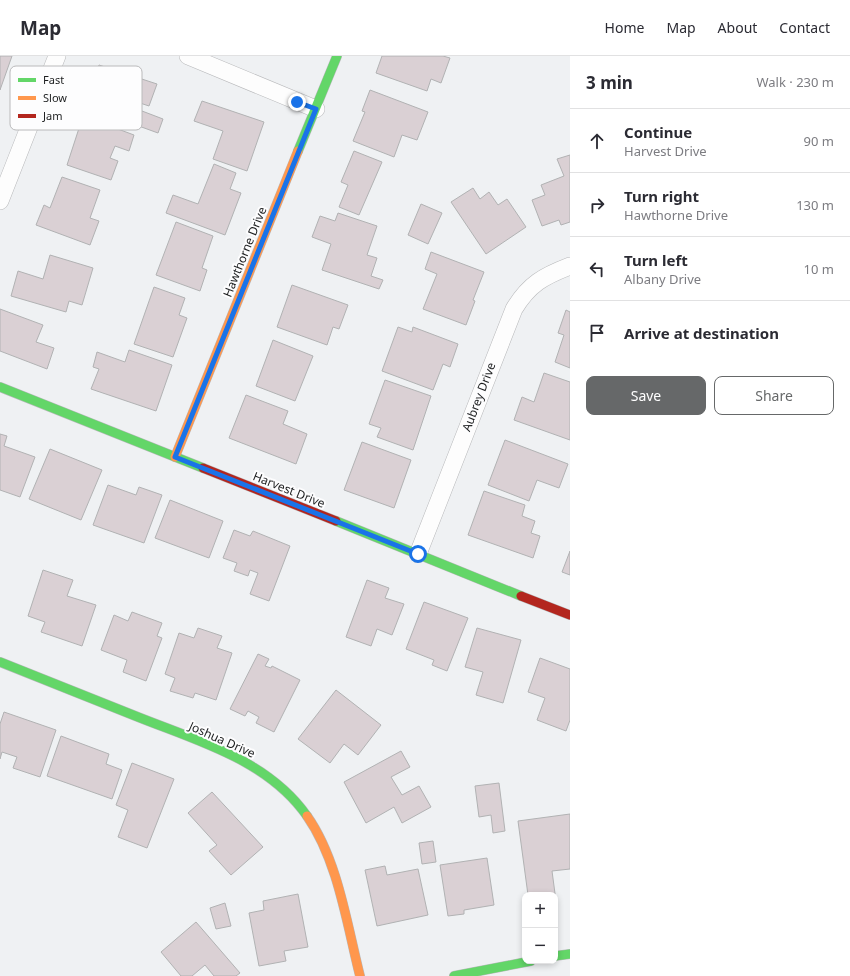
<!DOCTYPE html>
<html lang="en">
<head>
<meta charset="utf-8">
<style>
  body { margin:0; font-family:"Noto Sans",sans-serif; background:#f2f2f3; color:#2b2b33 }
  .controls { position:absolute; right:12px; bottom:12px; display:grid; overflow:hidden; border-radius:8px; box-shadow:0 2px 6px #0003 }
  .controls button { width:36px; height:36px; display:grid; place-items:center; padding:0; border:0; border-bottom:1px solid #e1e1e2; background:#fff; color:#2b2b33; font:20px sans-serif }
  .stop { position:absolute; width:12px; height:12px; margin:-9px; border:3px solid #1a73e8; border-radius:50%; background:#fff }
  .stop.end { background:#1a73e8; border-color:#fff; box-shadow:0 1px 4px #0008 }
  .list { margin:0; padding:0; list-style:none }
  h2 { display:flex; justify-content:space-between; align-items:center; height:52px; margin:0; padding:0 16px; font-size:17px }
  h2 small { font-size:13px; font-weight:400; color:#7c7c81 }
  .list li { display:grid; grid-template-columns:26px 1fr auto; gap:12px; align-items:center; box-sizing:border-box; height:64px; padding:0 16px; border-top:1px solid #e1e1e2 }
  .list b { display:block; font-size:15px; white-space:nowrap }
  .list p { margin:0; font-size:13px; white-space:nowrap; color:#7c7c81 }
  .list em { font-size:13px; font-style:normal; color:#7c7c81 }
  .actions { display:flex; gap:8px; padding:12px 16px }
  .actions a { flex:1; padding:9px 0; border:1px solid #666869; border-radius:8px; text-align:center; font-size:14px; color:#666869 }
  .actions .main { background:#666869; color:#fff }
  .icon { flex:none; width:22px; height:22px; fill:none; stroke:currentColor; stroke-width:2; stroke-linecap:round; stroke-linejoin:round }
  .map { position:relative; flex:none; width:570px; height:920px; overflow:hidden }
  header { display:flex; align-items:center; gap:24px; box-sizing:border-box; height:56px; padding:0 20px; background:#fff; border-bottom:1px solid #e1e1e2 }
  header strong { font-size:19px }
  nav { display:flex; gap:22px; margin-inline-start:auto; font-size:14px }
  main { display:flex }
  aside { flex:1; background:#fff }
  .map>svg:first-child { display:block }
  .building { fill:#dad0d4; stroke:#b1b2b3 }
  .lines { fill:none; stroke-linecap:round; stroke-linejoin:round }
  .street-casing { stroke:#b8b9bb; stroke-width:18 }
  .fast-casing { stroke:#b8b9bb; stroke-width:10 }
  .slow-casing { stroke:#b8b9bb; stroke-width:10 }
  .jam-casing { stroke:#b8b9bb; stroke-width:10 }
  .street { stroke:#fdfdfd; stroke-width:17 }
  .fast { stroke:#63d668; stroke-width:9 }
  .slow { stroke:#ff974d; stroke-width:9 }
  .jam { stroke:#b3261e; stroke-width:9 }
  .route { stroke:#1a73e8; stroke-width:5 }
  .labels { text-anchor:middle; stroke-width:4; stroke-linejoin:round; paint-order:stroke }
  .street-label { font-size:12px; fill:#1c1e1f; stroke:#fdfdfe }
  .key { fill:#fdfdfe; stroke:#bababb; stroke-width:1 }
  .key-label { font-size:11px; fill:#1c1e1f }
</style>
</head>
<body>
<header>
<strong>Map</strong>
<nav><a>Home</a><a>Map</a><a>About</a><a>Contact</a></nav>
</header>
<main>
<div class="map">
<svg width="570" height="920" viewBox="0 0 570 920">
  <rect width="100%" height="100%" fill="#eff1f3"/>
  <!-- building -->
  <g class="building">
    <polygon points="0,0 12,0 0,34"/>
    <polygon points="382,0 443,0 450,2 441,27 431,23 427,35 376,17"/>
    <polygon points="99,9 157,28 149,50 131,44 125,65 85,51"/>
    <polygon points="370,34 428,56 417,84 402,79 394,101 353,85 365,56 362,55"/>
    <polygon points="202,45 264,66 247,115 213,103 223,75 194,65"/>
    <polygon points="142,55 163,63 158,77 136,69"/>
    <polygon points="83,60 134,79 129,95 115,90 110,102 118,105 111,124 67,109"/>
    <polygon points="354,95 382,106 359,159 339,151 348,129 341,126"/>
    <polygon points="570,99 570,166 561,169 559,164 542,170 532,144 545,139 541,129 564,120 557,103"/>
    <polygon points="214,108 236,117 230,133 241,137 225,179 166,157 173,139 198,148"/>
    <polygon points="62,121 100,134 90,162 99,165 90,189 36,169 44,149 50,152"/>
    <polygon points="473,132 480,143 489,136 498,149 507,143 526,171 486,198 451,146"/>
    <polygon points="421,148 442,157 428,188 408,179"/>
    <polygon points="338,157 377,170 367,199 377,202 371,220 383,224 379,233 322,214 331,188 312,181 320,160 335,165"/>
    <polygon points="176,166 213,180 202,212 207,214 200,235 156,219"/>
    <polygon points="431,196 484,216 473,244 475,245 466,269 423,253 437,218 425,213"/>
    <polygon points="50,199 93,212 82,249 69,245 66,256 11,240 18,215 43,223"/>
    <polygon points="292,229 348,249 339,273 333,271 327,289 277,271"/>
    <polygon points="154,231 185,242 179,259 187,262 173,301 134,288"/>
    <polygon points="0,253 43,269 36,286 54,292 47,313 0,295"/>
    <polygon points="566,254 570,256 570,312 555,306 564,279 558,277"/>
    <polygon points="398,271 412,276 413,271 458,288 450,311 443,308 433,334 382,315"/>
    <polygon points="273,284 313,300 295,345 256,330"/>
    <polygon points="129,294 172,309 156,355 91,333 99,313 93,311 97,296 125,306"/>
    <polygon points="544,317 570,326 570,384 514,364 522,341 534,346"/>
    <polygon points="385,324 431,340 413,394 377,381 381,372 369,368"/>
    <polygon points="246,339 288,355 283,368 307,378 296,408 229,382"/>
    <polygon points="0,378 7,380 4,390 35,401 20,441 0,434"/>
    <polygon points="505,384 568,408 559,432 537,424 529,445 488,429"/>
    <polygon points="362,386 411,404 394,452 344,434"/>
    <polygon points="50,393 102,414 81,464 29,443"/>
    <polygon points="108,429 136,439 139,431 162,439 144,487 93,469"/>
    <polygon points="484,435 525,449 522,460 535,465 531,477 540,480 533,502 468,479"/>
    <polygon points="170,444 223,465 209,502 155,482"/>
    <polygon points="234,474 250,480 253,475 290,490 269,545 250,538 258,517 250,514 248,520 234,515 237,507 223,502"/>
    <polygon points="570,495 570,519 562,516"/>
    <polygon points="43,514 73,524 67,540 96,549 82,590 41,576 45,566 28,560"/>
    <polygon points="367,524 389,532 385,542 404,548 392,579 377,573 371,590 346,581"/>
    <polygon points="424,546 468,562 447,615 432,609 434,604 406,593"/>
    <polygon points="132,556 162,567 157,580 162,582 146,625 123,616 127,604 101,594 114,559 128,565"/>
    <polygon points="198,572 222,580 217,592 232,597 216,644 195,637 193,642 170,635 175,622 165,618 179,577 194,582"/>
    <polygon points="477,572 521,584 503,647 476,639 483,616 465,611"/>
    <polygon points="258,598 269,603 265,610 271,612 272,610 300,624 274,676 256,667 259,661 248,655 245,660 230,653"/>
    <polygon points="540,602 570,613 570,664 566,675 537,664 545,642 528,636"/>
    <polygon points="336,634 381,669 358,699 344,688 330,707 298,683"/>
    <polygon points="4,656 56,674 40,721 13,712 17,701 2,696 0,703 0,668"/>
    <polygon points="61,680 109,698 106,708 122,714 112,743 47,720"/>
    <polygon points="401,695 410,711 391,721 402,739 419,730 431,751 402,767 394,751 366,767 344,726"/>
    <polygon points="132,707 174,723 147,792 118,781 128,754 116,749"/>
    <polygon points="499,727 505,775 493,777 491,759 479,761 475,730"/>
    <polygon points="212,736 263,791 231,819 209,795 217,789 188,757"/>
    <polygon points="570,758 570,813 552,815 556,845 555,839 528,839 518,765"/>
    <polygon points="433,785 436,806 422,808 419,787"/>
    <polygon points="487,802 494,849 464,854 464,858 448,860 440,809"/>
    <polygon points="385,810 387,819 418,813 428,859 377,870 365,814"/>
    <polygon points="298,838 308,891 284,895 286,905 259,910 249,857 264,854 263,845"/>
    <polygon points="225,847 231,870 216,873 210,852"/>
    <polygon points="196,866 240,917 236,920 214,920 205,909 192,920 181,920 161,896"/>
  </g>
  <g class="lines">
    <defs>
      <g id="street">
        <polyline points="188,0 316,53"/>
        <polyline points="0,145 57,0"/>
        <path d="M 418,498 L 514,253 C 529,228 544,220 570,210"/>
      </g>
      <g id="fast">
        <polyline points="298,95 337,0"/>
        <polyline points="0,331 203,412"/>
        <polyline points="336,465 521,540"/>
        <path d="M 0,606 C 46,624 92,643 138,661 C 198,685 268,704 307,760"/>
        <polyline points="555,900 570,898"/>
        <polyline points="454,920 531,905"/>
      </g>
      <g id="slow">
        <polyline points="175,401 298,95"/>
        <path d="M 307,760 C 338,804 347,869 360,920"/>
      </g>
      <g id="jam">
        <polyline points="203,412 336,465"/>
        <polyline points="521,540 570,559"/>
      </g>
    </defs>
    <!-- street casing -->
    <use href="#street" class="street-casing"/>
    <!-- fast casing -->
    <use href="#fast" class="fast-casing"/>
    <!-- slow casing -->
    <use href="#slow" class="slow-casing"/>
    <!-- jam casing -->
    <use href="#jam" class="jam-casing"/>
    <!-- street -->
    <use href="#street" class="street"/>
    <!-- fast -->
    <use href="#fast" class="fast"/>
    <!-- slow -->
    <use href="#slow" class="slow"/>
    <!-- jam -->
    <use href="#jam" class="jam"/>
  </g>
  <g class="lines">
    <!-- route -->
    <polyline class="route" points="297,46 316,53 175,401 418,498"/>
  </g>
  <g class="labels">
    <!-- street labels -->
    <g class="street-label">
      <text transform="translate(245 196) rotate(-68)" y="4">Hawthorne Drive</text>
      <text transform="translate(479 341) rotate(-69)" y="4">Aubrey Drive</text>
      <text transform="translate(289 434) rotate(22)" y="4">Harvest Drive</text>
      <text transform="translate(222 684) rotate(24)" y="4">Joshua Drive</text>
    </g>
  </g>
  <!-- legend -->
  <rect x="10" y="10" width="132" height="64" rx="6" class="key"/>
  <rect x="18" y="22" width="18" height="4" fill="#63d668"/>
  <rect x="18" y="40" width="18" height="4" fill="#ff974d"/>
  <rect x="18" y="58" width="18" height="4" fill="#b3261e"/>
  <g class="key-label">
    <text x="43" y="28">Fast</text>
    <text x="43" y="46">Slow</text>
    <text x="43" y="64">Jam</text>
  </g>
</svg>
<div class="controls">
<button>+</button>
<button>−</button>
</div>
<div class="stop" style="left:418px;top:498px"></div>
<div class="stop end" style="left:297px;top:46px"></div>
</div>
<aside>
<h2>3 min<small>Walk · 230 m</small></h2>
<ul class="list">
<li><svg class="icon" aria-label="ahead" viewBox="0 0 24 24"><path d="M12 20V5M6 11l6-6 6 6"/></svg><div><b>Continue</b><p>Harvest Drive</p></div><em>90 m</em></li>
<li><svg class="icon" aria-label="right" viewBox="0 0 24 24"><path d="M7 20v-9h11M14 6l5 5-5 5"/></svg><div><b>Turn right</b><p>Hawthorne Drive</p></div><em>130 m</em></li>
<li><svg class="icon" aria-label="left" viewBox="0 0 24 24"><path d="M17 20v-9H6M10 6l-5 5 5 5"/></svg><div><b>Turn left</b><p>Albany Drive</p></div><em>10 m</em></li>
<li><svg class="icon" aria-label="arrive" viewBox="0 0 24 24"><path d="M6 21V4h12l-3 4 3 4H6"/></svg><div><b>Arrive at destination</b></div></li>
</ul>
<div class="actions"><a class="main">Save</a><a>Share</a></div>
</aside>
</main>
</body>
</html>
